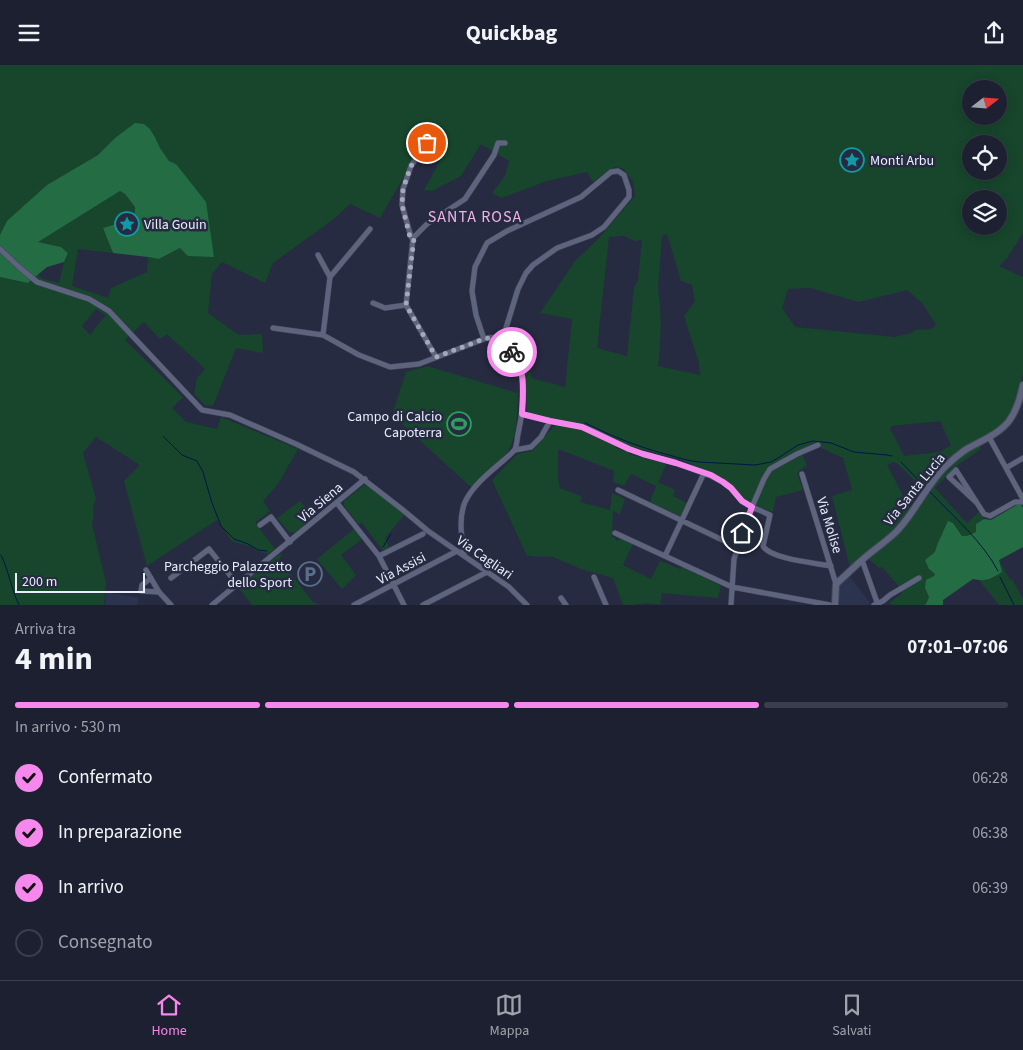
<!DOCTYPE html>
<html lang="it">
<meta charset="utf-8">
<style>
body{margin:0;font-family:"Source Sans 3",sans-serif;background:#252839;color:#f1f3f6;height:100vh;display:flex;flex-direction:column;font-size:19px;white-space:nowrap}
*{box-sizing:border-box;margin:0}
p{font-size:16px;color:#a0a3ab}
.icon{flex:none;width:28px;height:28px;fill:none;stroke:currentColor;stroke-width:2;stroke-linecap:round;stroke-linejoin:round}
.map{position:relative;height:540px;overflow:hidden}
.details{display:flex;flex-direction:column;background:#1c2031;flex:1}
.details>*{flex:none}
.needle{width:32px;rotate:73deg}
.fabs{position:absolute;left:962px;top:15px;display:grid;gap:10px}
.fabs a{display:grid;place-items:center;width:45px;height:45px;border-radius:50%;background:#1c2031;box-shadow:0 2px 12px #0003,0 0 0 1px #3a3e4d;font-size:25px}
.scale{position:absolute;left:15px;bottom:12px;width:130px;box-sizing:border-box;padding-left:5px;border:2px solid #e9edfc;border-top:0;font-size:14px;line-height:18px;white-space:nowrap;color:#e9edfc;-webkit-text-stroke:4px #262b41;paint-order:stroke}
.pin{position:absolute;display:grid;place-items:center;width:42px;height:42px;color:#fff;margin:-21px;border:2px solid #fff;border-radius:50%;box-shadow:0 1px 5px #0007}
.courier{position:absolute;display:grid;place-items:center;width:50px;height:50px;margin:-25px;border:4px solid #f688ed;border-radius:50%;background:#fff;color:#222;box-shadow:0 1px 6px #0007}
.head em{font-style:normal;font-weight:700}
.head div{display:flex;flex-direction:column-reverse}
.head{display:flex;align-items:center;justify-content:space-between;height:85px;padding:0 15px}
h1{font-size:32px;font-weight:700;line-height:38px}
.bar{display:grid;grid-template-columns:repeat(4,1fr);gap:8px 5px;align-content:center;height:60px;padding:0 15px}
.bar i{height:6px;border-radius:4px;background:#3a3e4d}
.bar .current{background:#f688ed}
.bar p{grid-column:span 4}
ol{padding:0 15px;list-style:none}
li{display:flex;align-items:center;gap:15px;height:55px}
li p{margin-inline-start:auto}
li .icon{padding:5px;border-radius:50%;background:#f688ed;color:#111;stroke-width:4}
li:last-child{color:#a0a3ab}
li i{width:28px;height:28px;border:2px solid #3a3e4d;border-radius:50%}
header{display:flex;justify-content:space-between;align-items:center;height:65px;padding:0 15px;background:#1c2031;font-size:22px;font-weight:700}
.tabs{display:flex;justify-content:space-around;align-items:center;height:70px;border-top:1px solid #3a3e4d;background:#1c2031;font-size:14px;color:#a0a3ab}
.tabs a{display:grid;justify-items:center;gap:2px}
.tabs .current{color:#f688ed}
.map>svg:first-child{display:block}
.built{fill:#2c334f}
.green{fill:#17462c;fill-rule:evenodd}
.forest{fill:#246c44}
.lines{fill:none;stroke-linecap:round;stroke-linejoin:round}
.stream{stroke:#001746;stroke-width:1}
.minor-casing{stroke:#43475a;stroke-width:6}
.tertiary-casing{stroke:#43475a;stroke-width:8}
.minor{stroke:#5e647d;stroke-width:5}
.tertiary{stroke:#5e647d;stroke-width:6}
.done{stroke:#a5a9bb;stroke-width:5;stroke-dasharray:0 9}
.route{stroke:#f688ed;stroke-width:6}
.labels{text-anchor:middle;stroke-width:5;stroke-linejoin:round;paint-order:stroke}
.poi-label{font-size:14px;fill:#e9edfc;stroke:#262b41;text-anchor:start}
.street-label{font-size:14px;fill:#e9edfc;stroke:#262b41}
.quarter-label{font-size:16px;letter-spacing:1px;fill:#f1b3ea;stroke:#262b41}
</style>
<header><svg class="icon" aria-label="menu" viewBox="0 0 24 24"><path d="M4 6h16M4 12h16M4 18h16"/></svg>Quickbag<svg class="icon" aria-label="share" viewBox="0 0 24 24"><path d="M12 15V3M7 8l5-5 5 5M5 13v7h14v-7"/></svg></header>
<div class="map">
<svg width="1023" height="540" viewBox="0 0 1023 540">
<rect width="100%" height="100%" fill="#262b41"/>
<path class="built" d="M850 512 871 539 869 540H839V521Z
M106 527 139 533 137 540H105Z"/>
<path class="green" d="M0 0H1023V168L1008 192 999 201 1023 212V308L1017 335 1009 352 999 363 973 378 924 425 898 399 894 397 887 400 911 446 884 474 871 484 863 489 850 502 832 431 852 425 843 393 817 381 816 379 814 378 800 385 807 400 797 408 803 425 776 432 773 447 745 436 727 416 682 395 629 381 583 360 535 351 531 350 527 345 526 317 523 294H527L530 292 531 313 565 322 572 254 540 248 575 196 600 172 635 131 633 117 624 104 615 102 593 117 587 107 547 116 501 133 492 128 505 111 509 96 481 79 461 111 432 126 424 125 441 94 440 83 424 77 380 153 350 139 334 154 273 198 265 218 222 197 212 209 208 248 239 270 262 269 263 288 236 283 213 341 205 340 194 329 197 313 205 304 167 269 160 274 144 257 125 275 183 332 172 343 186 357 217 364 221 352 298 384 278 419 263 436 270 446 256 457V459L275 484 268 489 257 486 251 482 232 476 217 455 147 501 124 416 140 400 96 372 83 388 96 434 93 441 94 449 92 459 106 518 104 540H0V212L28 218 38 210 43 214 59 218 64 197 68 188 61 182 37 177 120 126 125 129 135 142V157L119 158 103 163 113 188 78 184 72 221 108 233 111 223 147 207 148 192 160 194 180 183 176 99 169 96 160 83 155 72 150 64 144 59 115 73 98 90 80 101 0 170ZM971 24H999V51H971ZM971 79H999V106H971ZM971 134H999V161H971ZM667 169 681 216 692 220 695 236 684 251 699 298 700 310 658 301C661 277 662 248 658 224L662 171ZM624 171 635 176 642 175 638 215 634 223 627 291 597 283 609 172ZM810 223 859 237 907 225 923 239 936 260 931 264 914 265V267L895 272 795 262 782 243 788 224ZM96 244 106 250 90 270 82 261ZM940 356 951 380 940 387 904 391 890 363 892 361Z
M427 301 518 328C517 346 518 370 508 386 499 400 484 411 472 423L392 350 406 307Z
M556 359 583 364 615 380 616 383 629 387V389L663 398H667L658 417 675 425 673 431 687 438 680 451 650 437 656 421 631 409 624 421 613 417 614 406 558 384V415L560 423 573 428 582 432 580 437 610 445 612 428 625 434 620 449 613 446 612 471 618 476 621 473 633 479 623 500 651 514 660 496 680 504 682 502 721 521 718 533 662 528 660 540 647 538 633 540H623L613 513 581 504 553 492 527 491 492 415 517 389 532 386Z
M979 380 981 384 956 401 935 423 967 458 979 447 984 454 976 459V467L967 471H962L953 458 937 480 935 487V509L925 523 929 532 926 539 924 540H893L889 538 901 529 902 525 882 502 879 503 868 493C893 477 906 462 922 438 930 426 937 413 947 403 956 393 967 387 979 380Z
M364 420 371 422 405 449 385 473 389 482 383 486 362 458 358 459 344 441V436Z
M300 436 313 452 295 467 290 468 277 453Z
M354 464 362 474 341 490 356 510 342 524 317 494Z
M279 489 282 490 279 495 314 538H317V540H318H252L238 522Z
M999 495 1010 515 1012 514 1023 534V540H999L979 515 989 514 1002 507Z"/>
<path class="forest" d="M135 58 144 59 150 64 155 72 160 83 169 96 176 99 206 137 214 192 188 191 180 183 159 194 148 192 113 188 103 163 119 158 135 156V142L125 129 120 126 38 177 61 182 68 188 64 197 47 202 28 218 0 212V170L7 156 47 120 98 90 115 73Z
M1020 438 1023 443V482L999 495 1002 507C991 514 986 517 973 514L943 535V540H924L926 539 929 532 925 523 926 515 934 511 935 509 929 504 925 495 935 487 937 480 948 456 953 458 962 471H967L976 467V459L984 454 991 455Z"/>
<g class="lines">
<path class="stream" d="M585 358C614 372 638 382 669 390 679 393 689 396 699 397L755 400 771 397 778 393 798 380 813 376 831 378 854 387 887 390 892 391
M163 371 182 390 197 396 203 407 212 438 221 461 234 474 248 479 258 485 267 486
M901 397 925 422
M930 427C953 451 983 477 998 506
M383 482 391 469
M1 490C9 506 11 524 19 540
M1000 512 1014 540"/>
<g class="minor-casing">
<path id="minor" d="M413 173 411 172 402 140 403 124 411 101 427 78
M0 184 19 202 37 217 89 234 109 246 202 345 230 350 296 379 354 407 403 445 428 466 509 522 527 540
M318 190 330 212
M373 238 385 243 406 240
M273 263 323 270 359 290 390 302 419 299 484 274C498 269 504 278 512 287 529 306 523 346 518 369 517 374 517 380 515 384 513 388 507 392 504 395 490 407 473 420 465 437 458 454 462 473 464 490
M323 270 330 212 370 164
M484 274 476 250 472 226 475 202 487 178 507 166 581 132 611 107 618 106 624 110 629 125V132L604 162 592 170 557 183 533 200 526 208 518 224 502 276
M436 292 406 240 413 173 427 159 465 134 494 90 498 78H505
M522 349 550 356 583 362 593 366 629 384 643 389 676 398 711 411 723 417 731 423 742 436 752 442 770 450 763 481C770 494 815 498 831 501
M989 372 1023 434
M515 385 531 382 541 372 550 356
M1006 403 1023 393
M802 409 836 519
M618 425 737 482
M337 438 379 491 404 540
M977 438 949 412 956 405 984 449 990 451 1015 437H1023
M260 460 271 452 290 477
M615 468 732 522 830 540
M379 491 423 469
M665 491 704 408
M862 495 878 540
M146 505 159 527 141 526 142 520 151 513
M594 512 606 540
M171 513 209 484 237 519
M159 527 171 540
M561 533 566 540
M212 540 365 414
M354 540 457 486
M423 540 487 507
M731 540 734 494 752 442 764 414 770 404 797 389 818 380
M874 540 883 536 890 530 919 513"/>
</g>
<g class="tertiary-casing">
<path id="tertiary" d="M835 540 836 519C845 511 853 503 862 495 873 485 886 477 897 466 915 447 926 421 945 402 951 396 958 390 965 385 980 376 998 370 1009 356 1017 345 1020 333 1023 320"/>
</g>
<use href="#minor" class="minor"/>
<use href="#tertiary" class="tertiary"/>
</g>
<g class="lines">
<path class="done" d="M427 78 411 101 403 124 402 140 410 172 414 173 406 240 436 292 484 274C498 270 502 277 512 287"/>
<path class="route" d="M512 287C526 303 523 328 522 349L550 356 582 362 629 384 643 389 676 398 711 410 723 417 731 423 742 436 752 442 742 468"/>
</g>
<defs>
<g id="sight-ring" transform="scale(1.25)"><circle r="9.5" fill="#262b41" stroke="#0f9aa8" stroke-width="1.5"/><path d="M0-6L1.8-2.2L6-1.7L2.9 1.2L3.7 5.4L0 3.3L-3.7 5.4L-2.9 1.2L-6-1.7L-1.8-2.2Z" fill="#0f9aa8"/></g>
<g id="stadium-ring" transform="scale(1.25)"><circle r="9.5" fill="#262b41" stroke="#2e9e5b" stroke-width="1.5"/><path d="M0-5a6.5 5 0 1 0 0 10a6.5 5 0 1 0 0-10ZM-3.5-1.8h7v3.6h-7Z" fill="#2e9e5b"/></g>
<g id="parking-ring" transform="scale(1.25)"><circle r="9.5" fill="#262b41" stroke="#5c6f8a" stroke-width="1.5"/><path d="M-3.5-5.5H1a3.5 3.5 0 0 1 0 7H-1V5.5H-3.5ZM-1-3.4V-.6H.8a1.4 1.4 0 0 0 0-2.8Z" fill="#5c6f8a"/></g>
</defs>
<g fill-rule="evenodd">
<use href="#sight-ring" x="852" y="95"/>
<use href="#sight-ring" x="127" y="159"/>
<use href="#stadium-ring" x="459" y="359"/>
<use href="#parking-ring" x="310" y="509"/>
</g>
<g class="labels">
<g class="poi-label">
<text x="870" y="100">Monti Arbu</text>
<text x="144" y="164">Villa Gouin</text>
<text x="442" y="356" text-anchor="end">Campo di Calcio<tspan x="442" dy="16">Capoterra</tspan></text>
<text x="292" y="506" text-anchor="end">Parcheggio Palazzetto<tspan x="292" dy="16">dello Sport</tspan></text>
</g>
<g class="street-label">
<text transform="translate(914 424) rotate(-51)" y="5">Via Santa Lucia</text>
<text transform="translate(320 437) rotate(-40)" y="5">Via Siena</text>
<text transform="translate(830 460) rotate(73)" y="5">Via Molise</text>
<text transform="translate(485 492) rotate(35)" y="5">Via Cagliari</text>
<text transform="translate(401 503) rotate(-28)" y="5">Via Assisi</text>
</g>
<g class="quarter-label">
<text x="475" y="157">SANTA ROSA</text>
</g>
</g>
</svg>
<div class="fabs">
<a><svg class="needle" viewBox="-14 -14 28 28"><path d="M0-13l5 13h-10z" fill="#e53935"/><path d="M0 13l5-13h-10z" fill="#a0a3ab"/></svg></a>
<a><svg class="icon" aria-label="locate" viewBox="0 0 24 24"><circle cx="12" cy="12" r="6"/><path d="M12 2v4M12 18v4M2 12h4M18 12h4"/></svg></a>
<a><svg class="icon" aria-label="layers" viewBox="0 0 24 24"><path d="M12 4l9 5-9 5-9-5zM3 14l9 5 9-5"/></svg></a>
</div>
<div class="scale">200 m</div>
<div class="pin" style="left:427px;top:78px;background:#ea580c"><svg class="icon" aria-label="bag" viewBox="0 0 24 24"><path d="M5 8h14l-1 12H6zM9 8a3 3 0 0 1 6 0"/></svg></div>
<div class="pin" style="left:742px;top:468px;background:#1f2937"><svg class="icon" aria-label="home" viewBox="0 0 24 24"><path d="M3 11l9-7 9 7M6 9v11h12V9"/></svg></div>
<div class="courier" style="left:512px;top:287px"><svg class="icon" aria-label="bike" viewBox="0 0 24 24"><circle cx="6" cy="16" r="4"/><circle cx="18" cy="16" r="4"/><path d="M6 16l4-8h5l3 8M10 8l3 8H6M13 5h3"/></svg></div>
</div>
<section class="details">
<div class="head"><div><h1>4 min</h1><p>Arriva tra</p></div><em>07:01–07:06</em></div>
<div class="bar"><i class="current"></i><i class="current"></i><i class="current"></i><i></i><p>In arrivo · 530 m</p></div>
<ol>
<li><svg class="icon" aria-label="check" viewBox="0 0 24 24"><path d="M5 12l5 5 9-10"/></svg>Confermato<p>06:28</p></li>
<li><svg class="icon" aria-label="check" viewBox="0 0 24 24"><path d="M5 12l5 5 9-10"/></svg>In preparazione<p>06:38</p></li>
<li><svg class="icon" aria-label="check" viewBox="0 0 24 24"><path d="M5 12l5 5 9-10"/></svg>In arrivo<p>06:39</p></li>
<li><i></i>Consegnato</li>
</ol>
</section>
<nav class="tabs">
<a class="current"><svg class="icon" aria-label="home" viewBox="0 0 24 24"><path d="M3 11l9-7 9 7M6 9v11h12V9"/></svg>Home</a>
<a><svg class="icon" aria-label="map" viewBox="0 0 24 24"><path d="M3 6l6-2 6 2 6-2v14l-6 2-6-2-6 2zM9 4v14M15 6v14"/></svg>Mappa</a>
<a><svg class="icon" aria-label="saved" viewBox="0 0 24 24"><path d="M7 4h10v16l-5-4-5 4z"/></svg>Salvati</a>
</nav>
